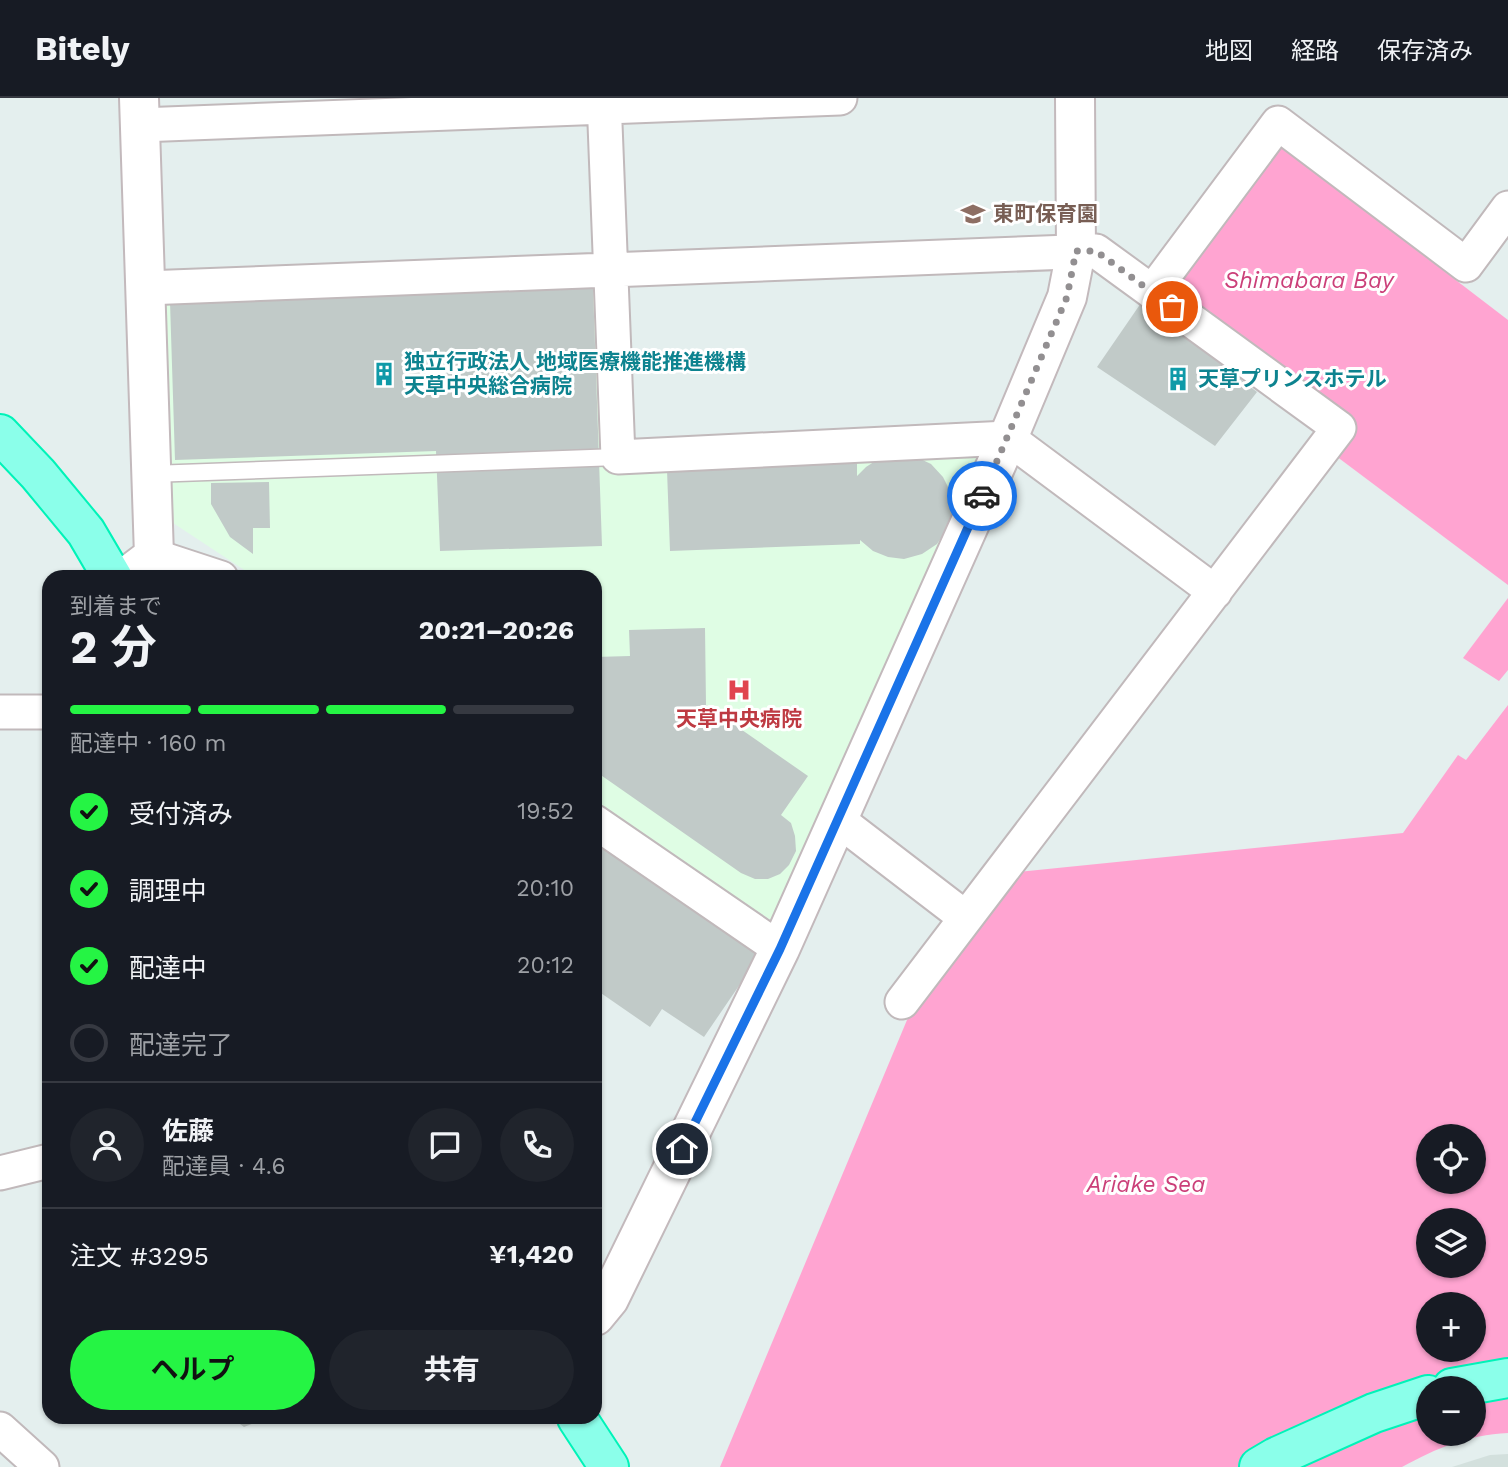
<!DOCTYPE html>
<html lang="ja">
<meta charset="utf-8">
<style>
body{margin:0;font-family:"Work Sans","Noto Sans JP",sans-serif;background:#20242c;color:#f1f3f6;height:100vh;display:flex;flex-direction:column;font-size:26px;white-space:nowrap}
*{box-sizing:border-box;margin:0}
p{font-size:23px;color:#9ea1a6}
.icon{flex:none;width:38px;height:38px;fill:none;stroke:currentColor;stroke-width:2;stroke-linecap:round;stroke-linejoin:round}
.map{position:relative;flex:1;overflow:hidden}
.panel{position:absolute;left:42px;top:472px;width:560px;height:854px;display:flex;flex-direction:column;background:#171b24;border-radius:21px;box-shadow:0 2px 5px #0004}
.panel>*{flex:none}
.buttons{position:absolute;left:1416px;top:1026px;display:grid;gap:14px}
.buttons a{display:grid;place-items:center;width:70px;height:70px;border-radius:50%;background:#171b24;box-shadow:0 2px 5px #0004;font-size:35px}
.pin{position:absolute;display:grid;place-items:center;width:60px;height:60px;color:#fff;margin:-30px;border:4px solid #fff;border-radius:50%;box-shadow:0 2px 7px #0007}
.courier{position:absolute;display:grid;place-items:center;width:70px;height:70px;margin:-35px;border:5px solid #1a73e8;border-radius:50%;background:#fff;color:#222;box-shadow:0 2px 9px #0007}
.summary em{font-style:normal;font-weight:700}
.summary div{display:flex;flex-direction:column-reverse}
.summary{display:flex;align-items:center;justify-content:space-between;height:119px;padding:0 28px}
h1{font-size:46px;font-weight:700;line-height:52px}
.bar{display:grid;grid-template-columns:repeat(4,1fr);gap:10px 7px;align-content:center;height:84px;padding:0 28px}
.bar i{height:9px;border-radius:5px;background:#363941}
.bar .current{background:#25f444}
.bar p{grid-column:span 4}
.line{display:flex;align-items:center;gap:18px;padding:0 28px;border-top:2px solid #363941}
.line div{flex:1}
.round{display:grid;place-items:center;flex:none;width:74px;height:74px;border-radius:37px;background:#20242c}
ol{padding:0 28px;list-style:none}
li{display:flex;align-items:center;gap:21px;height:77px}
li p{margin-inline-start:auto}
li .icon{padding:7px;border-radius:50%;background:#25f444;color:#111;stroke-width:4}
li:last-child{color:#9ea1a6}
li i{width:38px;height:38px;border:4px solid #363941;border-radius:50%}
.cta{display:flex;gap:14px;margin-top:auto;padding:14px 28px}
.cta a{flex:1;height:80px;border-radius:42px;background:#25f444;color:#111;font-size:28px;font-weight:700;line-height:80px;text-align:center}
.cta a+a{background:#20242c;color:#f1f3f6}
header{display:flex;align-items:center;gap:42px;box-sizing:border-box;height:98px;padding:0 35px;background:#171b24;border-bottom:2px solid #363941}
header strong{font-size:33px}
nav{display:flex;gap:38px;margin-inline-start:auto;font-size:24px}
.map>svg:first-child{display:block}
.education{fill:#d3e0dd}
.medical{fill:#dffde4}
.water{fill:#ffa4d1;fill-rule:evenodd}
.building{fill:#c1cac8}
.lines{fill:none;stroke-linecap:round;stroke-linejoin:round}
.lane-casing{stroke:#c1b9bb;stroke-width:19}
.street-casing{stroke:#c1b9bb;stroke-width:37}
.secondary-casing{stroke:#c3b9bc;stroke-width:42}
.highway-casing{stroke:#00f3b8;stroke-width:42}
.lane{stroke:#fff;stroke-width:16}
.street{stroke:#fff;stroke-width:33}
.secondary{stroke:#fff;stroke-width:38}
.highway{stroke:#8bffea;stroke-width:38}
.done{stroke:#928f91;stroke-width:7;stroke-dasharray:0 12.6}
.route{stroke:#1a73e8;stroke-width:9}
.labels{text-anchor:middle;stroke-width:6;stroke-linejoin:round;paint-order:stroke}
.education-label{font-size:21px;font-weight:bold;fill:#785e54;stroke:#fff;text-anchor:start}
.culture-label{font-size:21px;font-weight:bold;fill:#0d838f;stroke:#fff;text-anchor:start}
.health-label{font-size:21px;font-weight:bold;fill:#be3a42;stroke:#fff}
.water-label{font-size:23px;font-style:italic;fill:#cb3f79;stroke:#fff}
</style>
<header>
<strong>Bitely</strong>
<nav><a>地図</a><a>経路</a><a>保存済み</a></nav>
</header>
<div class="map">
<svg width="1508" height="1369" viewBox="0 0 1508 1369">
<rect width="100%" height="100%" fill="#e4efee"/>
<path class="education" d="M1508 1356V1369H1452L1490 1357Z"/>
<path class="medical" d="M600 181 609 370 991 351 778 827 595 705V480L255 479 164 419 158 197Z"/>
<path class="water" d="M1282 49 1508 222V487L1336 358 1356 329 1174 191Z
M1508 500V572L1499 583 1463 560Z
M1508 607V1335C1467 1337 1437 1350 1402 1369H720L907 922 1018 774 1403 735 1458 657 1466 662ZM1428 1038H1474V1083H1428ZM1428 1122H1474V1167H1428ZM1428 1206H1474V1251H1428ZM1428 1290H1474V1335H1428Z"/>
<path class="building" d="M593 190 602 448 440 453 436 353 175 362 170 204Z
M1141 205 1257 294 1215 348 1097 269Z
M914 358 931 366 943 379 951 395 952 414 947 431 937 446 922 456 904 461 888 459 873 453 860 442V446L670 453 667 372 857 365V378L866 369 880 360Z
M269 384 270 430H253V456L230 439 211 406V385Z
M705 530 706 607 808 678 781 717 791 725 795 738 796 753 789 767 780 776 768 781H755L741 775 595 673V559L630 558 629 532Z
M595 741 762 854 704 939 662 911 650 929 595 891Z
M232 1320H267L244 1329Z"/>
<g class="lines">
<g class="lane-casing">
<path id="lane" d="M151 376 618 359"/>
</g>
<g class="street-casing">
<path id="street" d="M604 0 618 359 1008 340 1215 494
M140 27 840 0
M145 190 1096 153 1339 330 902 904
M1152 194 1278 25 1466 167 1508 110
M154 458 221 480
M0 614H49
M837 721 966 820
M595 724 780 851
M0 1075 49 1063
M0 1331 42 1369"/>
</g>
<g class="secondary-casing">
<path id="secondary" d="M125 480 154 458 139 0
M595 1218 609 1201 780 851 1008 340 1067 199 1076 153 1075 0"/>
</g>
<g class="highway-casing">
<path id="highway" d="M0 336 38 376 86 434 113 480
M1452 1290 1508 1280
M577 1320 609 1369
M1259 1369 1276 1359 1374 1315 1428 1297"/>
</g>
<use href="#lane" class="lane"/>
<use href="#street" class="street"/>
<use href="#secondary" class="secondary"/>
<use href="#highway" class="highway"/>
</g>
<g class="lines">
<path class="done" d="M982 398 1067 199 1076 153H1096L1172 209"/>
<path class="route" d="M682 1051 780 851 982 398"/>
</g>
<defs>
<g id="school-bare" transform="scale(1.89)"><path d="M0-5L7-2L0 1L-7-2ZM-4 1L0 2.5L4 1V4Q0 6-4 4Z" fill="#8d6e63" stroke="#fff" stroke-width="2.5" paint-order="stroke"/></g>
<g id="building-bare" transform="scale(1.89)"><path d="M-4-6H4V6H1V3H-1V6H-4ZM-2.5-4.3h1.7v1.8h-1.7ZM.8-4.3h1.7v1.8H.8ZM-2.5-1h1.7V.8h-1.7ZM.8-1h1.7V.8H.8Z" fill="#0f9aa8" stroke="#fff" stroke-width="2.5" paint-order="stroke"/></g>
<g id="hospital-bare" transform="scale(1.89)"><path d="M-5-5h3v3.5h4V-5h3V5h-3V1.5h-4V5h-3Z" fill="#e0444e" stroke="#fff" stroke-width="2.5" paint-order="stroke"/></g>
</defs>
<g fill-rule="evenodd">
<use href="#school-bare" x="973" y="116"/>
<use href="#building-bare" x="384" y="276"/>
<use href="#building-bare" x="1178" y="281"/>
<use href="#hospital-bare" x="739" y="592"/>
</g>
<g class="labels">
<g class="education-label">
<text x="993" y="123">東町保育園</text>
</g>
<g class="culture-label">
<text x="404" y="271">独立行政法人 地域医療機能推進機構<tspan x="404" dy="24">天草中央総合病院</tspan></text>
<text x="1198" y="288">天草プリンスホテル</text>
</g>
<g class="health-label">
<text x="739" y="628">天草中央病院</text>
</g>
<g class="water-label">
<text x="1309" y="190">Shimabara Bay</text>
<text x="1146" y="1094">Ariake Sea</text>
</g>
</g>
</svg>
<div class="buttons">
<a><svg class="icon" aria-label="locate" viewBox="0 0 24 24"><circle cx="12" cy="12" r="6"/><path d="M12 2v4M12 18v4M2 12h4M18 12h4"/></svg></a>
<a><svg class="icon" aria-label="layers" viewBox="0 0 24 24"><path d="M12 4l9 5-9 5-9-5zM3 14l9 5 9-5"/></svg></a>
<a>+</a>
<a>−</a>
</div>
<div class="pin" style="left:1172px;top:209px;background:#ea580c"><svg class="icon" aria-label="bag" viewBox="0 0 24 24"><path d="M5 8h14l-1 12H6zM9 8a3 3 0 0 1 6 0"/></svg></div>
<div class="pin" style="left:682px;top:1051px;background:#1f2937"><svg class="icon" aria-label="home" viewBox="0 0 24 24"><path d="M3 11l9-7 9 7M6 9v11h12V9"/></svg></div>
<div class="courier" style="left:982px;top:398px"><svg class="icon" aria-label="car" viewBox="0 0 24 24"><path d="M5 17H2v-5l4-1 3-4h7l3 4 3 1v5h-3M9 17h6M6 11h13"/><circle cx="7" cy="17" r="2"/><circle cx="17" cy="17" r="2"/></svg></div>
<section class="panel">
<div class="summary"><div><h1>2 分</h1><p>到着まで</p></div><em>20:21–20:26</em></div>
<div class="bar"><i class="current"></i><i class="current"></i><i class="current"></i><i></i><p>配達中 · 160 m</p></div>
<ol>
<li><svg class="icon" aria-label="check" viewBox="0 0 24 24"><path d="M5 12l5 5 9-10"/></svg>受付済み<p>19:52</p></li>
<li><svg class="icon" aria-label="check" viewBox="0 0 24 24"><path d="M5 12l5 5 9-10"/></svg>調理中<p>20:10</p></li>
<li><svg class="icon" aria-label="check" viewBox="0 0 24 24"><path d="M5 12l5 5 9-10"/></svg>配達中<p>20:12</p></li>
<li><i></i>配達完了</li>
</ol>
<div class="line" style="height:126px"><a class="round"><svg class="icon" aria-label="person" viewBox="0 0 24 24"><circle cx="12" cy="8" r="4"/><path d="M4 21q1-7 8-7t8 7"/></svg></a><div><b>佐藤</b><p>配達員 · 4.6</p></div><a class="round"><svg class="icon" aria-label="chat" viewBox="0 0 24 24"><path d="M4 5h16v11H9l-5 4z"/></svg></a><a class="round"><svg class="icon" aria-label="phone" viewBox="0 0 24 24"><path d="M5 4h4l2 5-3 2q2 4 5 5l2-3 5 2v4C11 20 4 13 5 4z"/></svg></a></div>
<div class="line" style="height:91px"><div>注文 #3295</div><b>¥1,420</b></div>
<div class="cta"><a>ヘルプ</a><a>共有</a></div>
</section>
</div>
